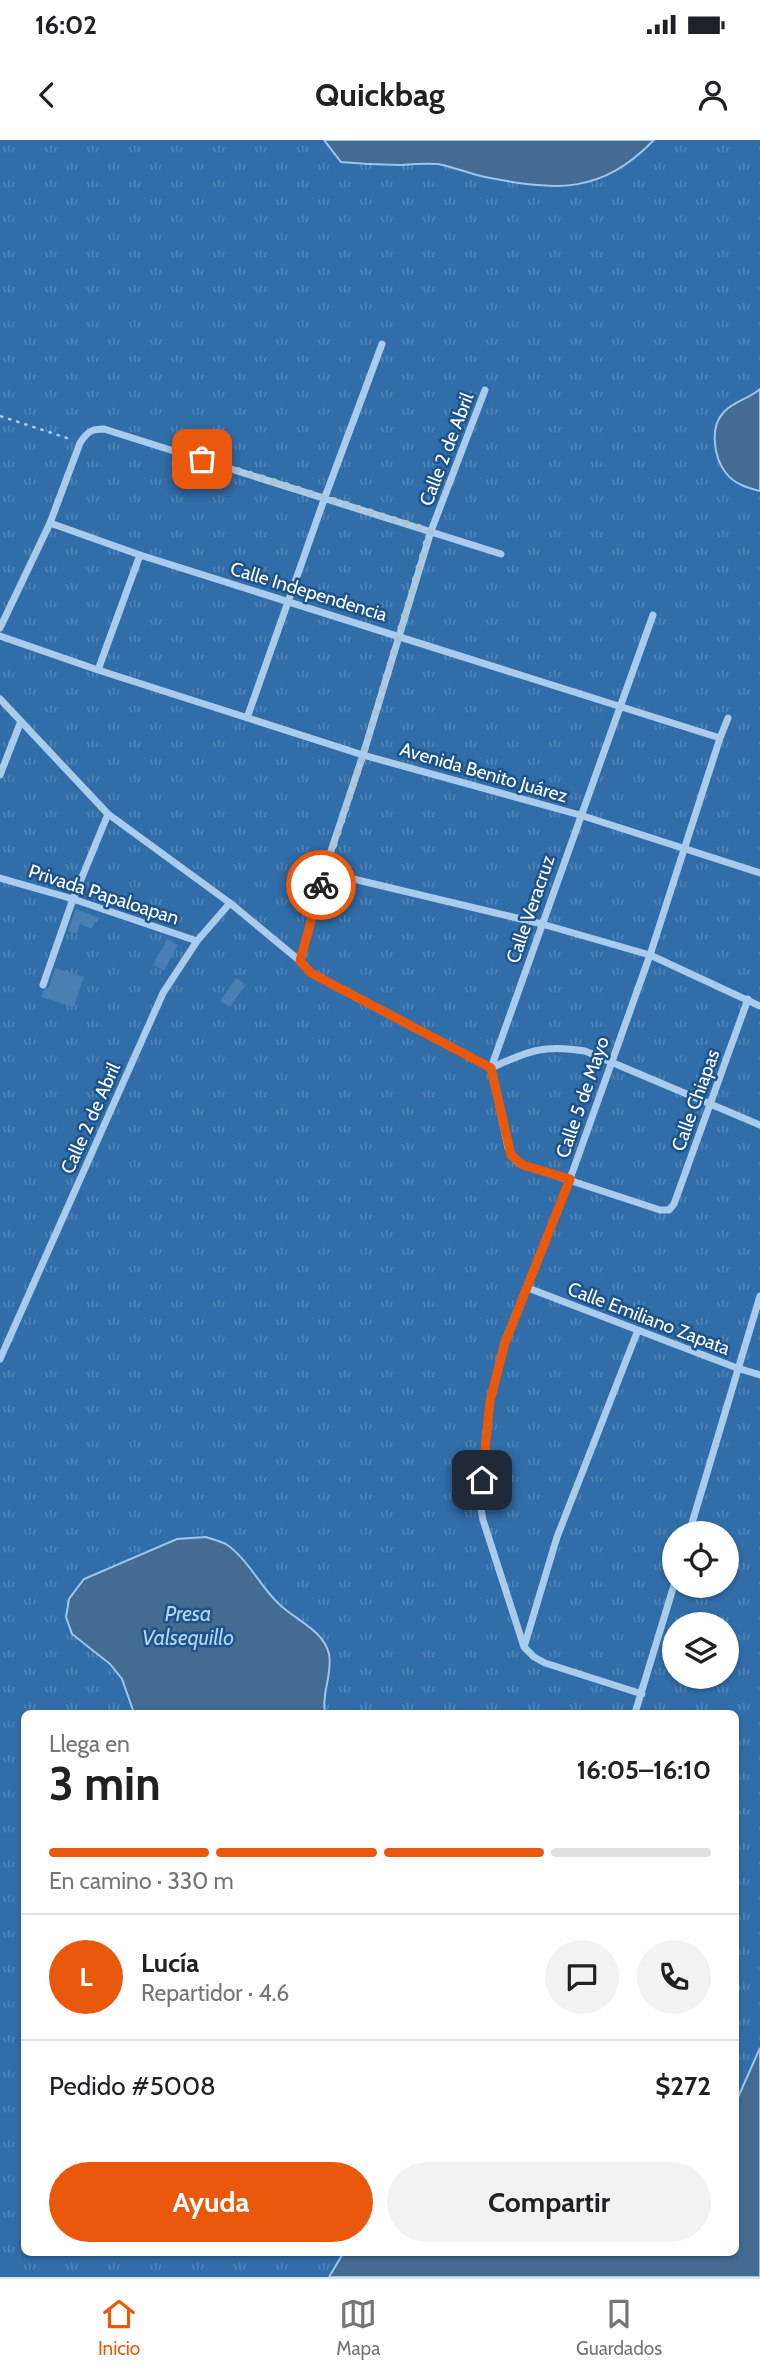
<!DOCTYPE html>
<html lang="es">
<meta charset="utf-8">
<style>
body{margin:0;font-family:Cabin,sans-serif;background:#f2f2f2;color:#202124;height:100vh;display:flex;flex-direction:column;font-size:26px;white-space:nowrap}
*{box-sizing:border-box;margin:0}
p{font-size:23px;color:#757577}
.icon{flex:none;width:38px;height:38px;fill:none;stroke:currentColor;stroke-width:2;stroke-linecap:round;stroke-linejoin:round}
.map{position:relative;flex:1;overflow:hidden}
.details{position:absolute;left:21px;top:1570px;width:718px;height:546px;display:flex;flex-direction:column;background:#fff;border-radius:10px;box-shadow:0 2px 5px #0004}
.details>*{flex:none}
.tools{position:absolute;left:662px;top:1381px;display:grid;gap:14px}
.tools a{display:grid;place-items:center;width:77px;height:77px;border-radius:50%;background:#fff;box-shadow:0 2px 5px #0004;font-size:35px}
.pin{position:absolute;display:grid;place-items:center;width:60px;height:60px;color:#fff;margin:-30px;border-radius:14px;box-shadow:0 4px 10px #0006}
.courier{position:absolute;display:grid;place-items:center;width:70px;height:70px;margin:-35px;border:5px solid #ea580c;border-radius:50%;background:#fff;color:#222;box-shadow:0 2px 9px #0007}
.summary em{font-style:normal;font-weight:700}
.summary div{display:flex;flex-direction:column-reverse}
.summary{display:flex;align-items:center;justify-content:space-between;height:119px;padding:0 28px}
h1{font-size:46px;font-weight:700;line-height:52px}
.bar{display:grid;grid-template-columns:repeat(4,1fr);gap:10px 7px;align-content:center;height:84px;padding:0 28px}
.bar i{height:9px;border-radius:5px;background:#e0e0e0}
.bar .on{background:#ea580c}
.bar p{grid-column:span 4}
.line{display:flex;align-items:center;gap:18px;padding:0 28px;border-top:2px solid #e0e0e0}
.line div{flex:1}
.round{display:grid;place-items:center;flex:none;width:74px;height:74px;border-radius:37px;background:#f2f2f2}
.primary-button{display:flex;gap:14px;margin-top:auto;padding:14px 28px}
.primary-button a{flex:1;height:80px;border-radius:42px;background:#ea580c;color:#fff;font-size:28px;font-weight:700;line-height:80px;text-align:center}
.primary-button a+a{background:#f2f2f2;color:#202124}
.status{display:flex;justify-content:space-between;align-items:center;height:49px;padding:0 35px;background:#fff;direction:ltr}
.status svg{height:19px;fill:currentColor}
header{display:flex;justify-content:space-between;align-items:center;height:91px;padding:0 28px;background:#fff;font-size:32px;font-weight:700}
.dock{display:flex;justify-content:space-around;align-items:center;height:98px;border-top:2px solid #e0e0e0;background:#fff;font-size:19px;color:#757577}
.dock a{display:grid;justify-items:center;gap:4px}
.dock .on{color:#ea580c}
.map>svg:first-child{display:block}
.park{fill:url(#park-tufts);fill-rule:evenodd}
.water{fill:#446b92;stroke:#9cc6ee;stroke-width:2}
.building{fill:#4a7fb4}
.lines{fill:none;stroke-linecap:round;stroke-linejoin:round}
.path{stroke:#a9cbec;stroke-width:2.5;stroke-dasharray:3.5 5;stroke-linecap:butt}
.minor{stroke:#a9cbec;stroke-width:7}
.done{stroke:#b0c3d6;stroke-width:7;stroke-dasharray:0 12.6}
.route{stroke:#ea580c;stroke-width:9}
.labels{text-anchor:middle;stroke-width:5;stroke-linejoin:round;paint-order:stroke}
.street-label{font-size:19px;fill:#fff;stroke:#1d538a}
.water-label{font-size:21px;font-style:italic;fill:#b5d5f3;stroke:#1d538a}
</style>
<div class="status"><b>16:02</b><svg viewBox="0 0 49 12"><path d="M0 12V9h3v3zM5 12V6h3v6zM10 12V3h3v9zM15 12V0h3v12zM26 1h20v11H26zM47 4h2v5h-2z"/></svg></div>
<header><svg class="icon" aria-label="back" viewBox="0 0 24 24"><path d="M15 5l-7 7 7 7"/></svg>Quickbag<svg class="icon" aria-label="person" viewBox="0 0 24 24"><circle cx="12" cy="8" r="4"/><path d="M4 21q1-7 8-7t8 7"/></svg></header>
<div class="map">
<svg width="760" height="2137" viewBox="0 0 760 2137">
<defs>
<pattern id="park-tufts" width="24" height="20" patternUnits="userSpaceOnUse" patternTransform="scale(1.75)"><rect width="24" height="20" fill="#316da8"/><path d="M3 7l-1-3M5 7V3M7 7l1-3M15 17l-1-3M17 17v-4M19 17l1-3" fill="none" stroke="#5083b5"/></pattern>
</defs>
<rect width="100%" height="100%" fill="#1d538a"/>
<path class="park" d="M0 0H760V2137H0ZM674 1393H726V1446H674ZM674 1484H726V1536H674ZM24 1573H735V2112H24Z"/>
<path class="water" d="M324 0H654C600 55 557 51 485 37 470 34 454 27 438 24 426 23 413 24 401 25 381 25 361 24 341 22Z
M760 249V351C748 348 734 344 726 333 714 318 709 287 724 272 734 261 749 259 760 249Z
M206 1397C212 1399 220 1401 226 1404 249 1420 260 1447 280 1465 296 1480 324 1491 329 1514 333 1534 321 1553 325 1573H134L122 1539 110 1524 72 1494 66 1477 69 1459 84 1439 177 1399Z
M760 1908V2137H329L344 2112H735V1964Z"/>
<path class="building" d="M76 769 97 777 92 789 80 784 77 794 68 791Z
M167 799 178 805 164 830 153 825Z
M55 828 84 837 74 867 41 857 43 851 49 847Z
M236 838 246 845 230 867 220 861Z"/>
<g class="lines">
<path class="path" d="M0 276 70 299"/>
<path class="minor" d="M50 383 140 415 720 598
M653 475 491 928 508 1008 516 1021 523 1025 660 1070H669L674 1064 748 859
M0 488 50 383 80 303C87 292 91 289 104 289L501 414
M0 496 98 530 363 615 580 675 760 733
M98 530 140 415
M0 559 108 674 230 763 300 821 311 833 491 928
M247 578 325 357 382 204
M0 635 21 581
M324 732 542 784 650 815 760 866
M0 738 73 759 197 801
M300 821 324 732 363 615 431 391 485 250
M43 845 73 759 108 674
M491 928C528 911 544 904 585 911L760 985
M528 1148 737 1228 760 1235
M0 1219 163 853 197 801 230 763
M689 1393 760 1156
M524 1507 557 1397 638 1190
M642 1554 545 1523 534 1517 524 1507 483 1380 480 1364 486 1292 490 1261 504 1203 570 1039 650 815 720 598 728 578
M635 1573 674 1445"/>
</g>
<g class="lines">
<path class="done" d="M202 319 430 391 363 615 321 745"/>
<path class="route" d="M321 745 300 821 311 833 491 928 511 1015 523 1025 570 1039 505 1203 490 1261 482 1340"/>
</g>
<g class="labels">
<g class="street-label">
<text transform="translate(446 309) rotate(-69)" y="7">Calle 2 de Abril</text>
<text transform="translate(309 451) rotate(17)" y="7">Calle Independencia</text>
<text transform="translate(484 632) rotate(16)" y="7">Avenida Benito Juárez</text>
<text transform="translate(104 754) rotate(18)" y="7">Privada Papaloapan</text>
<text transform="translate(530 769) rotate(-71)" y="7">Calle Veracruz</text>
<text transform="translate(582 957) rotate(-71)" y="7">Calle 5 de Mayo</text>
<text transform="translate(695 960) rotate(-70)" y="7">Calle Chiapas</text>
<text transform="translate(90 978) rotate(-66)" y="7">Calle 2 de Abril</text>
<text transform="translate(649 1178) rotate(21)" y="7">Calle Emiliano Zapata</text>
</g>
<g class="water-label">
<text x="188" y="1481">Presa<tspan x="188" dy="24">Valsequillo</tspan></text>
</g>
</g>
</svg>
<div class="tools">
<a><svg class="icon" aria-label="locate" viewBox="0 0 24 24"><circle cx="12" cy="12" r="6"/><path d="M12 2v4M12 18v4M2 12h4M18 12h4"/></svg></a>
<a><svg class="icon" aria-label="layers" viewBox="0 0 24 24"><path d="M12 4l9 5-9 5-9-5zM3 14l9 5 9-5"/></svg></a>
</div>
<div class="pin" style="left:202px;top:319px;background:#ea580c"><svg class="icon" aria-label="bag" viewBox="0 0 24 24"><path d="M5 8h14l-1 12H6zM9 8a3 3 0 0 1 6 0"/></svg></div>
<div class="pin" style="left:482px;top:1340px;background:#1f2937"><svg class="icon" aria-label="home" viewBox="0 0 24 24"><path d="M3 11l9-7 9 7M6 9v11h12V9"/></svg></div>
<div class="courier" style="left:321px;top:745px"><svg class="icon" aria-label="bike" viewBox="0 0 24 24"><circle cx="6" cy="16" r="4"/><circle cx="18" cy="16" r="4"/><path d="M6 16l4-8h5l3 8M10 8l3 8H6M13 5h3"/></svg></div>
<section class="details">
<div class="summary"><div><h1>3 min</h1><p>Llega en</p></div><em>16:05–16:10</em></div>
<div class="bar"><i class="on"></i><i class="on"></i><i class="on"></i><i></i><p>En camino · 330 m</p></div>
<div class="line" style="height:126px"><b class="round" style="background:#ea580c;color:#fff">L</b><div><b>Lucía</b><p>Repartidor · 4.6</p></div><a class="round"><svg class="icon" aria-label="chat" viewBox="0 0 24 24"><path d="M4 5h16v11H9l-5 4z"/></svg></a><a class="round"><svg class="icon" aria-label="phone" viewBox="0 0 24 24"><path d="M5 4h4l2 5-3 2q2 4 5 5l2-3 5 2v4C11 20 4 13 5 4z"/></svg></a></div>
<div class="line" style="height:91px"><div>Pedido #5008</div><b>$272</b></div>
<div class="primary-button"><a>Ayuda</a><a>Compartir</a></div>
</section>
</div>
<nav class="dock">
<a class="on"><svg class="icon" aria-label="home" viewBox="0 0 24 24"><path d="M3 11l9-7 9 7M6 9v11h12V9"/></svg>Inicio</a>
<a><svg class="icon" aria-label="map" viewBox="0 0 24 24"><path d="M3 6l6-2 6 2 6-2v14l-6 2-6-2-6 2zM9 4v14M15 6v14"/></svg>Mapa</a>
<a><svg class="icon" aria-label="saved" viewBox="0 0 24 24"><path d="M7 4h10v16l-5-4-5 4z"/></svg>Guardados</a>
</nav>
